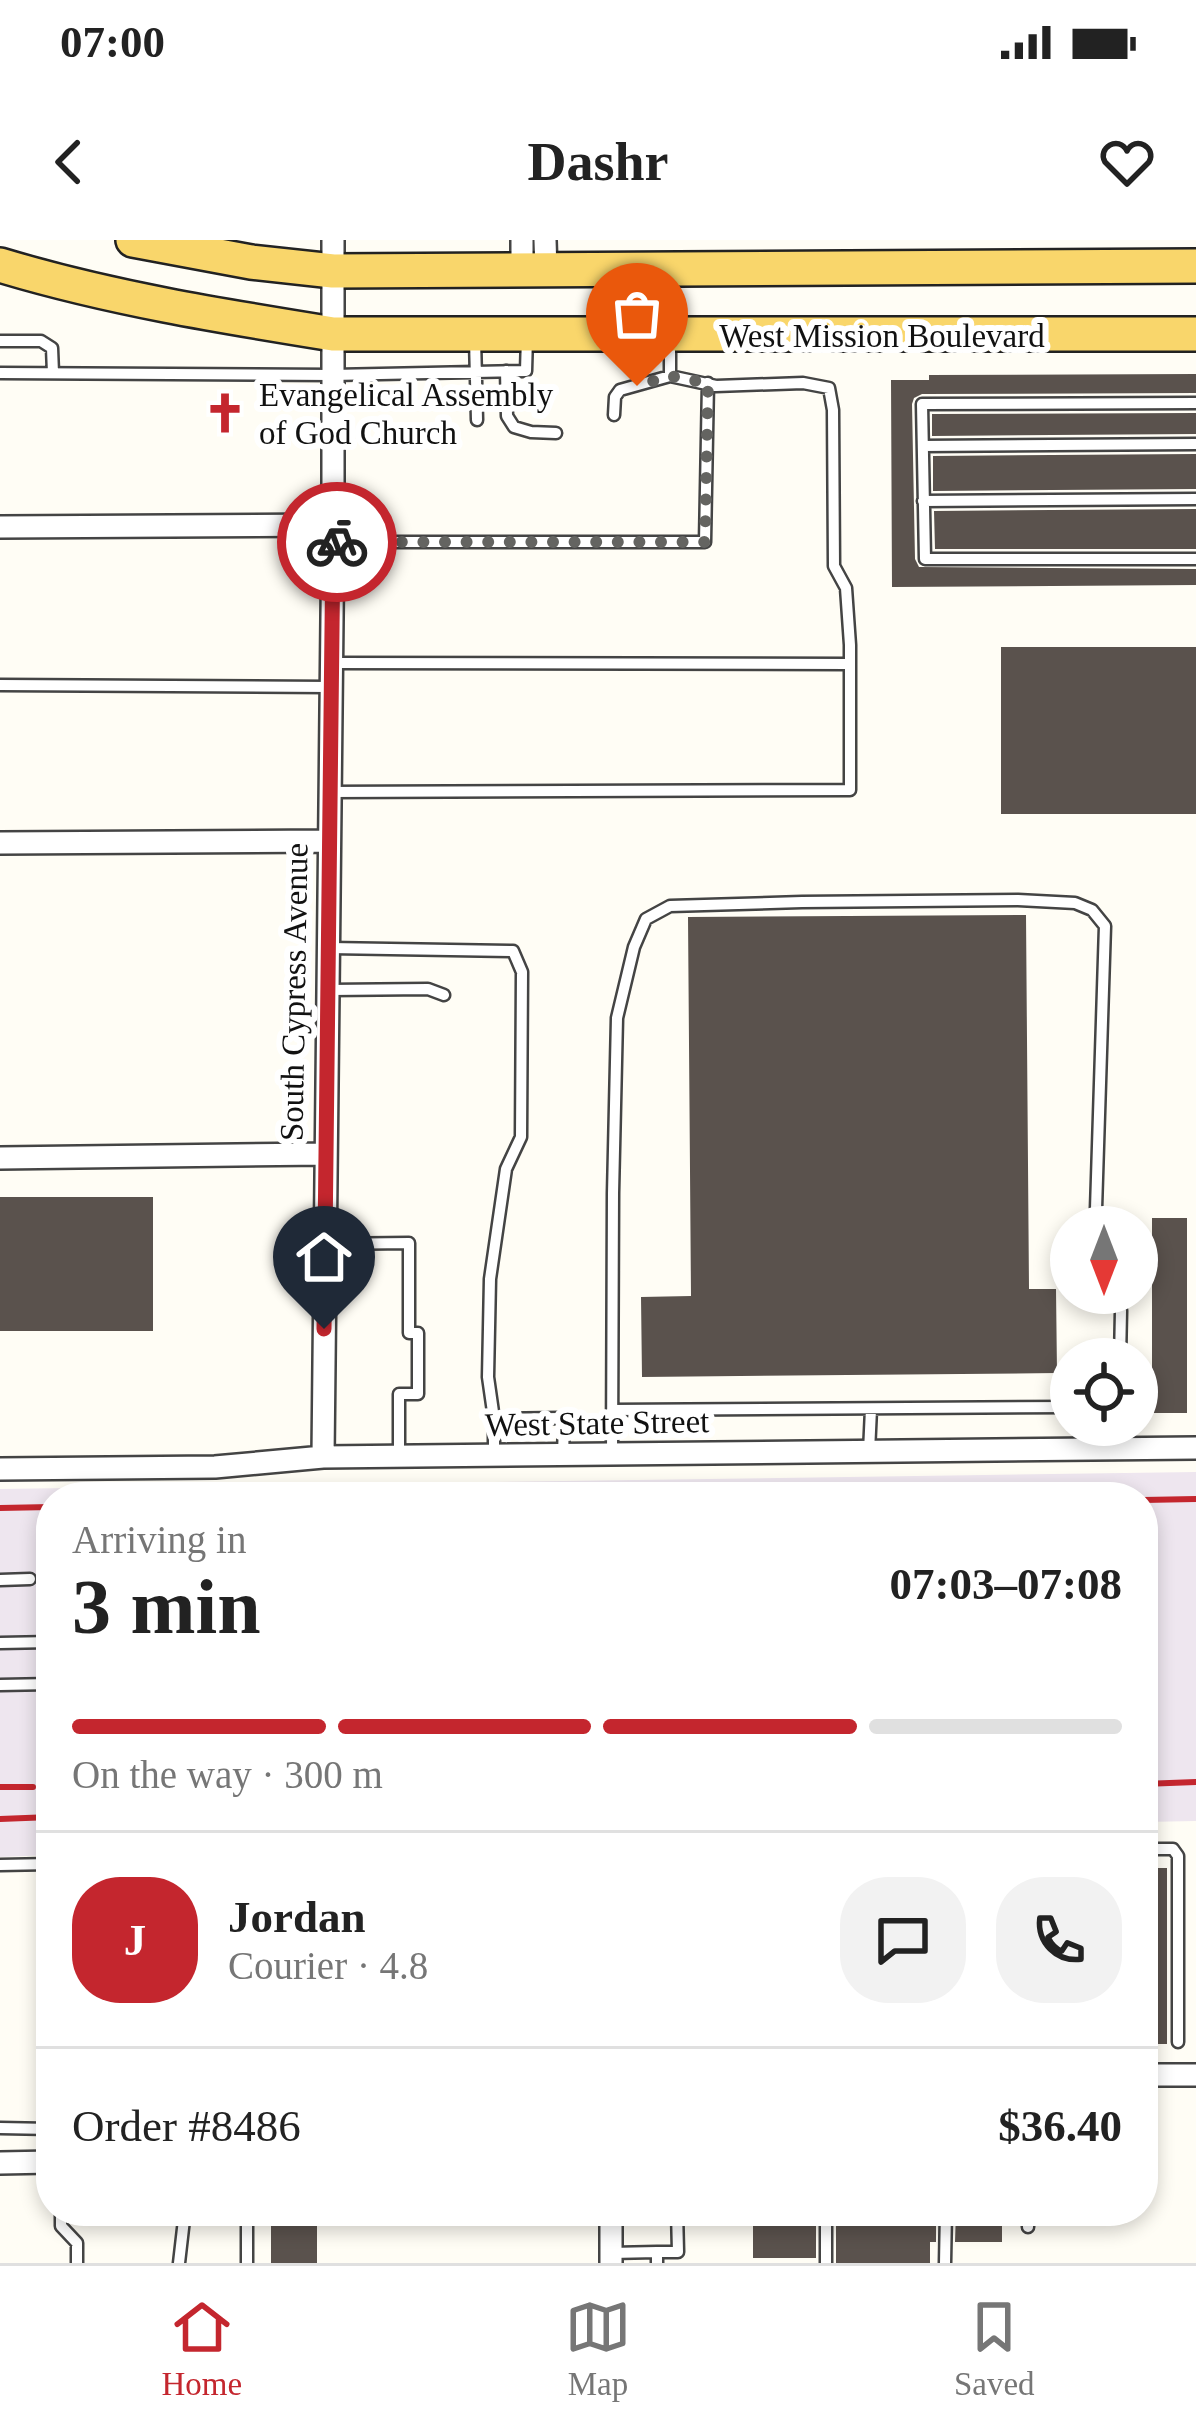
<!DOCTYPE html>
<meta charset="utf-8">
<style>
body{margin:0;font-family:Georgia,serif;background:#f2f2f2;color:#222;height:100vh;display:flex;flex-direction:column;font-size:45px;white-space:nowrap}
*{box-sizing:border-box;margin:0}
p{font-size:39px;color:#767676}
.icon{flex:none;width:66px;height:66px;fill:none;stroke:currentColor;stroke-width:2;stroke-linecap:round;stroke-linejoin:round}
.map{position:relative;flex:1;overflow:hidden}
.drawer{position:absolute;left:36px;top:1242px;width:1122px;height:744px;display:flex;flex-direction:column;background:#fff;border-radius:48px;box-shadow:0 6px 18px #0003}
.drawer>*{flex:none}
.needle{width:78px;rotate:180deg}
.controls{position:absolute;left:1050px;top:966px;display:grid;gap:24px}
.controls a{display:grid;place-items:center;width:108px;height:108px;border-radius:50%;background:#fff;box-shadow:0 6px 18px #0003;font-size:60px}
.pin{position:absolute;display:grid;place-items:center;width:102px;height:102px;color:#fff;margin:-123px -51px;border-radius:50% 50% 50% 0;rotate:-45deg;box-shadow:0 0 12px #0007}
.pin .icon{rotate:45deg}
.courier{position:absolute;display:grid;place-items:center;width:120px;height:120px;margin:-60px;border:9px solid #c4262e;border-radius:50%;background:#fff;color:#222;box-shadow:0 3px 15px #0007}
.head em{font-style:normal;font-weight:800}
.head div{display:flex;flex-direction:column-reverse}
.head{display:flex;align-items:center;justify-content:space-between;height:204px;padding:0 36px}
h1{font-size:78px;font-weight:800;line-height:90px}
.bar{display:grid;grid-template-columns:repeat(4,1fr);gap:18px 12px;align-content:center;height:144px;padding:0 36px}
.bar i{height:15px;border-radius:9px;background:#e0e0e0}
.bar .current{background:#c4262e}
.bar p{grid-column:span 4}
.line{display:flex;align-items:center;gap:30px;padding:0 36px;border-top:3px solid #e0e0e0}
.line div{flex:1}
.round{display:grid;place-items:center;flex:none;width:126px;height:126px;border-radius:48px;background:#f2f2f2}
.status{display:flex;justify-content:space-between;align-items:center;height:84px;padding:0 60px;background:#fff;direction:ltr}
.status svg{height:33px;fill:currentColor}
header{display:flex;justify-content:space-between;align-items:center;height:156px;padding:0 36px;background:#fff;font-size:54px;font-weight:800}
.menu{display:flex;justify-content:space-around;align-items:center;height:168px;border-top:3px solid #e0e0e0;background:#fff;font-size:33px;color:#767676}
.menu a{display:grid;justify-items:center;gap:6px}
.menu .current{color:#c4262e}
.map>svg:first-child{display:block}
.industrial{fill:#eee6ef}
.building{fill:#5a524d}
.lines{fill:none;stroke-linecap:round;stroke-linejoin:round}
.lane-casing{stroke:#444;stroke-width:15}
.street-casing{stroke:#444;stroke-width:26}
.primary-casing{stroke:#222;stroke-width:38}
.lane{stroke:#fff;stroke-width:10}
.street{stroke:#fff;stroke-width:21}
.primary{stroke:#f9d66b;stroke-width:33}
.rail{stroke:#c4262e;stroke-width:6}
.done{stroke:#646461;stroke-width:12;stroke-dasharray:0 21.6}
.route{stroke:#c4262e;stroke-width:15}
.labels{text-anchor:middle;stroke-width:12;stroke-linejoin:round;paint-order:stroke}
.street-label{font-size:33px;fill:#111;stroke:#fff}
.poi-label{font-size:33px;fill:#111;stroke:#fff;text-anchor:start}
</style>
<div class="status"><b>07:00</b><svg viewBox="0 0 49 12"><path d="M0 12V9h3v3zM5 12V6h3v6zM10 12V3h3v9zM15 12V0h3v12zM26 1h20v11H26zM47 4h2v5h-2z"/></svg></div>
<header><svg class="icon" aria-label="back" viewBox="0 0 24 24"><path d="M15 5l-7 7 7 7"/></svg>Dashr<svg class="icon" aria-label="heart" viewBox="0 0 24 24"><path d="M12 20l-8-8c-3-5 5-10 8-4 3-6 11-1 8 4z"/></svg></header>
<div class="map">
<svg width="1196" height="2023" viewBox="0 0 1196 2023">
<rect width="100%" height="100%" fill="#fffdf5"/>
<path class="industrial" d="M1196 1232V1581L1143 1582V1257H51V1615L0 1617V1249Z"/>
<path class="building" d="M1196 134V153L922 154 914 158 912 164 915 319 919 327 1196 329V345L892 347 891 140H929V135Z
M1196 173V194L932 196V174Z
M1196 214V249L933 251V216Z
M1196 269V309H935L934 271Z
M1001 407H1196V574H1001Z
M1026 675 1029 1049H1056L1057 1133 642 1137 641 1057 691 1056 688 677Z
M0 957H153V1091H0Z
M1152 978H1187V1173H1152Z
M1143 1628H1167V1804H1143Z
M271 1971H317V2023H271Z
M956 1971H1002V2002H955Z
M753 1981H816V2018H753Z
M836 1986H936V2002H930V2023H836Z"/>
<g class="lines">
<g class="lane-casing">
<path id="lane" d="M475 99 477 180
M0 101H41L52 108 53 133
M506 131 507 176 514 187 531 192 556 193
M0 133 333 135 526 131 527 97
M1196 163 922 164 925 319H1196
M614 175 615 157 620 150 670 136
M923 206 1196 204
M923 261 1196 259
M333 302H705L708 143
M331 423 850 424
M0 445 330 447
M329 552 850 550V405L846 348 834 326 833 170 829 148 803 143 716 146 670 136V99
M330 708 513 711 522 732 521 897 506 929 490 1039 488 1137 494 1179
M330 750 428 749 444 755
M324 1004 409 1003V1093H418V1154H399V1216
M1117 1053 1121 1071 1120 1119
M612 1170 1071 1167
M1117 1209 1118 1185
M869 1212 871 1169
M612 1214 613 953 617 778 634 707 646 679 670 666 802 662 1018 660 1075 663 1092 670 1105 686 1096 969 1101 987
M494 1216V1179L560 1178 564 1183 563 1215
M0 1340 30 1339
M0 1403 51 1402
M0 1445 51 1444
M1143 1609H1173L1178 1616V1802
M0 1625 51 1624
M0 1888 51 1889
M61 1971V1986L77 2003V2023
M247 1971V2023
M826 1971V2023
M1028 1987V1971
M657 2012H678L677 1971
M611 2013 657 2012V2023
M179 2023 185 1971
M945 2023 946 1971"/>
</g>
<g class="street-casing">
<path id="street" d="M522 0V30
M545 0 546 30
M0 287 333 285
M0 603 328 601
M0 918 325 914
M323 1217 333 285V0
M0 1229 215 1227 323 1217 1196 1208
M1143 1835H1196
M0 1923 51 1922
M611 1971V2023"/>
</g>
<g class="primary-casing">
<path id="primary" d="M133 0 251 22 333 31 1196 26
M0 25C109 58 221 76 333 94H1196"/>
</g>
<use href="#lane" class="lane"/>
<use href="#street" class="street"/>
<use href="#primary" class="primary"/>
<path class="rail" d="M1143 1260 1196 1259
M0 1268 51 1267
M1143 1544 1196 1542
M0 1547H33
M0 1579 51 1577"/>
</g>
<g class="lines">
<path class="done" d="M337 302H705L708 143 670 136 637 146"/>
<path class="route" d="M324 1089 333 302H337"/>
</g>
<defs>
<g id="church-bare" transform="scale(3.24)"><path d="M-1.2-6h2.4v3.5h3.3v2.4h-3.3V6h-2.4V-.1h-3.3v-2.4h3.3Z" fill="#c4262e" stroke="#fff" stroke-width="2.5" paint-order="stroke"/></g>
</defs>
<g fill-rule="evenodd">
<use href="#church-bare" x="225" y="173"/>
</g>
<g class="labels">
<g class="street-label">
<text x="882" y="107">West Mission Boulevard</text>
<text transform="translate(293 752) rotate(-89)" y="12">South Cypress Avenue</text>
<text transform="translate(597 1182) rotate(-1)" y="12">West State Street</text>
</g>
<g class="poi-label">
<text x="259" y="166">Evangelical Assembly<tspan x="259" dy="38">of God Church</tspan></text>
</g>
</g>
</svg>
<div class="controls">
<a><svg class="needle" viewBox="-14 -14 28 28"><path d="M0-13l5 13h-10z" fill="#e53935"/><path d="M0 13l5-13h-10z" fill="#767676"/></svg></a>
<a><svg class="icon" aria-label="locate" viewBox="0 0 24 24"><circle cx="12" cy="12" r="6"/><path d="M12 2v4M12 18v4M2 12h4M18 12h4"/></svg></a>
</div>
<div class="pin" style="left:637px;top:146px;background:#ea580c"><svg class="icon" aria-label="bag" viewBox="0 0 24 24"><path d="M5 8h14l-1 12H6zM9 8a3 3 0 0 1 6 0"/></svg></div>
<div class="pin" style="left:324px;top:1089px;background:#1f2937"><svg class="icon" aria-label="home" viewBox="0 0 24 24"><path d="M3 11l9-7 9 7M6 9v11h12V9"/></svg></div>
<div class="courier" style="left:337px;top:302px"><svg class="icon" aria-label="bike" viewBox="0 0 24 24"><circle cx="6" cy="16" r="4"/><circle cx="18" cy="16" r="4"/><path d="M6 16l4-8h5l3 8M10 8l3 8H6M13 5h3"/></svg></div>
<section class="drawer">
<div class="head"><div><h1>3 min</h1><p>Arriving in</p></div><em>07:03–07:08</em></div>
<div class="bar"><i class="current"></i><i class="current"></i><i class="current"></i><i></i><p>On the way · 300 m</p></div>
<div class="line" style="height:216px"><b class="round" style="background:#c4262e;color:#fff">J</b><div><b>Jordan</b><p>Courier · 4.8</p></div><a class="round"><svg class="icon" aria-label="chat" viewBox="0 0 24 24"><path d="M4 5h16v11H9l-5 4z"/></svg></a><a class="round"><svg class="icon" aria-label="phone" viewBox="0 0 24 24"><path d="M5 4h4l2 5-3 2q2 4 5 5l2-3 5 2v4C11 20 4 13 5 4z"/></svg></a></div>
<div class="line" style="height:156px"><div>Order #8486</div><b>$36.40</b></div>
</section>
</div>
<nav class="menu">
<a class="current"><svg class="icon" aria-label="home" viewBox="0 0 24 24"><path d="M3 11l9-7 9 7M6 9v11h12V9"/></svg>Home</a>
<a><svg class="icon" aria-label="map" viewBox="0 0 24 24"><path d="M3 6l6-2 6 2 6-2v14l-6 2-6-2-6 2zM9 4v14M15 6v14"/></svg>Map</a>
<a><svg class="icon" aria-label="saved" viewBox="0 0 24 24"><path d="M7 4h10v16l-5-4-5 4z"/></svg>Saved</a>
</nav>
